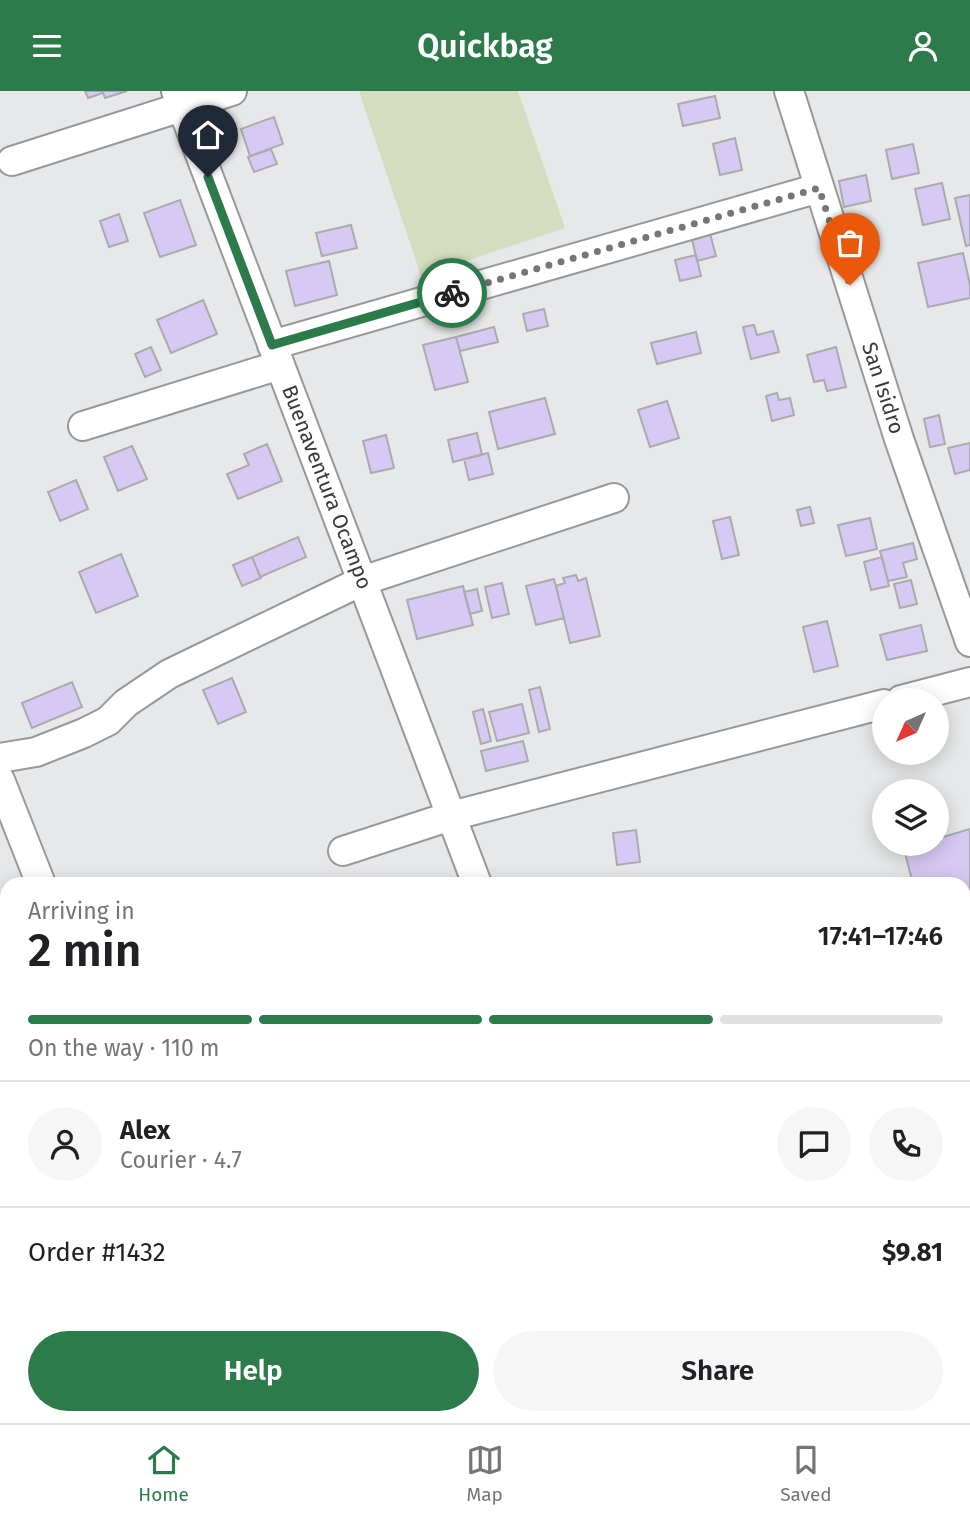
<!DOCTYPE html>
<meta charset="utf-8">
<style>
body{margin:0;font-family:"Fira Sans",sans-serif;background:#f6f6f6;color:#202124;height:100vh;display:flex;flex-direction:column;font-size:26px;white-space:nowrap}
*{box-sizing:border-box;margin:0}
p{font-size:23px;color:#757577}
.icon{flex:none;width:38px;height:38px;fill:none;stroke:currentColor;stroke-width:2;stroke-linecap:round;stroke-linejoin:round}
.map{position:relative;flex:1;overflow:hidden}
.sheet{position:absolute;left:0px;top:786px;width:971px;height:548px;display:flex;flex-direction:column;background:#fff;border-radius:21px 21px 0 0;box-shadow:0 4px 18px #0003}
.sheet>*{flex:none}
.needle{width:46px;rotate:225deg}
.controls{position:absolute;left:872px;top:597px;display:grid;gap:14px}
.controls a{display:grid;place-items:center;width:77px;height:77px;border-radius:50%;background:#fff;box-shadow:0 4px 18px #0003;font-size:35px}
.pin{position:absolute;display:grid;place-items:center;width:60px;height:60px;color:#fff;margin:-72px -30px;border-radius:50% 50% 50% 0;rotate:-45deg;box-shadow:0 0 7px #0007}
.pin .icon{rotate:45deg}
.courier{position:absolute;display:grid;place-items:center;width:70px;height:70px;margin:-35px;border:5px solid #2d7b4b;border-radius:50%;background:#fff;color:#222;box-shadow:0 2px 9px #0007}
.overview em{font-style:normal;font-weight:600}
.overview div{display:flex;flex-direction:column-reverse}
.overview{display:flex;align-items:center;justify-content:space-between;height:119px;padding:0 28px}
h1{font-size:46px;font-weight:600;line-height:52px}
.bar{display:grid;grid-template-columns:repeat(4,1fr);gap:10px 7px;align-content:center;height:84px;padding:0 28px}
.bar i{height:9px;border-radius:5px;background:#e0e0e0}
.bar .on{background:#2d7b4b}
.bar p{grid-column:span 4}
.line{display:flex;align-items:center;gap:18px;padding:0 28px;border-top:2px solid #e0e0e0}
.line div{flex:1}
.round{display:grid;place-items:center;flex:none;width:74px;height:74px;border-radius:37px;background:#f6f6f6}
.button{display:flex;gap:14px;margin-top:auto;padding:14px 28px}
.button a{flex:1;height:80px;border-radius:42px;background:#2d7b4b;color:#fff;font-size:28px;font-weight:600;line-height:80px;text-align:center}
.button a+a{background:#f6f6f6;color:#202124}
header{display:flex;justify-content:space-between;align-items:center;height:91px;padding:0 28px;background:#2d7b4b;color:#fff;font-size:32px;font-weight:600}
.tab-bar{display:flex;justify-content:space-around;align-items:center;height:98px;border-top:2px solid #e0e0e0;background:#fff;font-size:19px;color:#757577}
.tab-bar a{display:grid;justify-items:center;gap:4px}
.tab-bar .on{color:#2d7b4b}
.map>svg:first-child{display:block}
.green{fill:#d4ddbf}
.building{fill:#d6c9f4;stroke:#ababac;stroke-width:2}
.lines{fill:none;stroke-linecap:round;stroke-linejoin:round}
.minor-casing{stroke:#989899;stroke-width:32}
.minor{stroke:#fff;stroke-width:28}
.done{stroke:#757676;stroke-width:7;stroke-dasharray:0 12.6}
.route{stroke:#2d7b4b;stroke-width:9}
.labels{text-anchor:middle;stroke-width:6;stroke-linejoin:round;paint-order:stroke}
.street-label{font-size:21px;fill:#373838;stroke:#fff}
</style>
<header><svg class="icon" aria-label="menu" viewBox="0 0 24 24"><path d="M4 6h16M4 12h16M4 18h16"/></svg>Quickbag<svg class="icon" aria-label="person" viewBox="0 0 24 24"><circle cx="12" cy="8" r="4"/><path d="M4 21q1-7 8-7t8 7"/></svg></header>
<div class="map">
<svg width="970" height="1332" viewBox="0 0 970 1332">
<rect width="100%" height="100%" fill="#e7e8e9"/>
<path class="green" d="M359 0H518L565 137 421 185Z"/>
<path class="building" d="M85 0H127L105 7 103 2 88 7Z
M715 5 720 27 683 35 678 13Z
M274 26 283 53 250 65 241 38Z
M735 47 742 79 720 84 713 53Z
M913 53 919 82 892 88 886 59Z
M271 58 277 73 254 81 248 66Z
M866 84 871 110 844 116 839 90Z
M942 92 950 128 923 134 915 98Z
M970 104V154L966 155 955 107Z
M180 109 196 154 160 166 144 122Z
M119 123 128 150 109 156 100 130Z
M351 134 357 157 322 165 316 142Z
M709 139 716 165 697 170 691 144Z
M963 162 970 194V207L928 216 918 172Z
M696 164 701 185 680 190 675 169Z
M329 170 337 204 295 215 286 180Z
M203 209 217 243 171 262 157 229Z
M544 218 548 235 527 240 523 223Z
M754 234 757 244 773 240 779 261 751 268 743 236Z
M494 236 498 251 460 260 456 246Z
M696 241 701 262 657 273 651 252Z
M456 246 468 291 435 299 423 254Z
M151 256 161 279 145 286 135 263Z
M836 256 846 296 827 300 824 289 814 291 807 264Z
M777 302 779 309 790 307 794 324 772 330 766 305Z
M545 307 555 343 498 358 489 321Z
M667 310 679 347 650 356 638 319Z
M939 324 945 353 930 356 924 328Z
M477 342 482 364 453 371 448 349Z
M386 344 394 377 371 382 363 350Z
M970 352V379L955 383 948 357Z
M267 353 282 390 238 408 227 383 249 374 244 363Z
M132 355 147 388 118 400 104 366Z
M488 362 493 383 469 389 464 368Z
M76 389 88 418 60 430 48 401Z
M810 416 814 432 801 435 797 419Z
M730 426 739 464 722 468 713 430Z
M870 427 877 458 846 465 838 434Z
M298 446 306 466 260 486 252 466Z
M913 452 917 468 903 472 907 486 888 490 880 460Z
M121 463 138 505 96 522 79 481Z
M252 466 261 487 242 495 233 474Z
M882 466 889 495 871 499 864 471Z
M576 484 578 490 586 487 600 545 570 552 556 495 565 492 563 487Z
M554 488 564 527 536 534 526 495Z
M911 489 917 513 900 517 894 493Z
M502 492 509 523 492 527 485 496Z
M463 495 473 534 417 548 407 509Z
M477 498 482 520 470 523 464 501Z
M827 530 838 575 814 581 803 536Z
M921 534 927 560 887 569 880 544Z
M232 587 246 621 218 633 203 599Z
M72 591 82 616 32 637 22 612Z
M540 596 550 638 539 641 529 599Z
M522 613 529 642 497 650 489 621Z
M483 618 491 650 481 653 473 621Z
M523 650 528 670 486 680 481 660Z
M970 738V812L964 814V793H913L904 758 922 752H936V748Z
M636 739 640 771 617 774 613 742Z
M7 1119V1156L0 1159V1122Z
M970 1137V1170L964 1173V1140Z
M488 1326H517L519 1332H487L485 1328Z
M527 1326H559L546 1332H529Z
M615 1326H667L668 1332H617Z
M727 1326H754L755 1328 745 1332H730Z
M762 1326H791L793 1332H754L753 1330Z"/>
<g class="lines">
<g class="minor-casing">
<path id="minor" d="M176 0 477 793
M789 0 899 348 970 551
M12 70 232 0
M272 254 819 97
M83 335 280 274
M901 609 970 591
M0 667 36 661 84 642 108 630 126 612 169 583 362 490 614 407
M0 689 41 793
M343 760 451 725 884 613
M964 831 970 829
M0 1084 7 1081
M964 1097 970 1095
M0 1296 7 1314
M255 1326 257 1332
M679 1326 681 1332
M343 1332 351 1326"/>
</g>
<use href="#minor" class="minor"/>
</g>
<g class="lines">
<path class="done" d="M452 202 819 97 850 194"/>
<path class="route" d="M208 86 272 254 452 202"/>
</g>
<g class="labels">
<g class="street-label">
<text transform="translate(883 297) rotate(72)" y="7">San Isidro</text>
<text transform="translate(327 396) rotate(69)" y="7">Buenaventura Ocampo</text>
</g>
</g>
</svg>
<div class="controls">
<a><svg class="needle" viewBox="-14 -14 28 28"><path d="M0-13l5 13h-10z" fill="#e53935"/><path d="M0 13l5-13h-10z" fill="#757577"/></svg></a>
<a><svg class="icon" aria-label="layers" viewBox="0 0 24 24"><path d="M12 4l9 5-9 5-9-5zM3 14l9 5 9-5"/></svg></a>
</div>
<div class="pin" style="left:850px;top:194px;background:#ea580c"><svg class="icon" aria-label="bag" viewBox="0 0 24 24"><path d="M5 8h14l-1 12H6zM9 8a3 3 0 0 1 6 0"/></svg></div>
<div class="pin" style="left:208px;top:86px;background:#1f2937"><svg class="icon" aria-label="home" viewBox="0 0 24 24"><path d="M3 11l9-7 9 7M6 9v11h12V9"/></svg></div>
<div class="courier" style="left:452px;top:202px"><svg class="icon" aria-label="bike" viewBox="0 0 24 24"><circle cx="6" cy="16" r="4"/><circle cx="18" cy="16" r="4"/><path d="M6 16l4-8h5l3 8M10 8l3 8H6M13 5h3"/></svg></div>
<section class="sheet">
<div class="overview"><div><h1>2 min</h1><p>Arriving in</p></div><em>17:41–17:46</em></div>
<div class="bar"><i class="on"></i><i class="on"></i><i class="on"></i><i></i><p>On the way · 110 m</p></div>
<div class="line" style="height:126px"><a class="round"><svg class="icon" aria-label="person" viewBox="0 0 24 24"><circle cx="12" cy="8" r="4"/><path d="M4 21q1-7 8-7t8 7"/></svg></a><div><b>Alex</b><p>Courier · 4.7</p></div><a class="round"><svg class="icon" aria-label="chat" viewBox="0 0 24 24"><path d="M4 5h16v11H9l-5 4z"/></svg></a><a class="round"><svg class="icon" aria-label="phone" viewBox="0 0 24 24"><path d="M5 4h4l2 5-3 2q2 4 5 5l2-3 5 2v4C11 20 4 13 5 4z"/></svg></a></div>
<div class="line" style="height:91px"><div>Order #1432</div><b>$9.81</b></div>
<div class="button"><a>Help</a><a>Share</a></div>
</section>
</div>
<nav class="tab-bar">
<a class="on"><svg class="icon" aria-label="home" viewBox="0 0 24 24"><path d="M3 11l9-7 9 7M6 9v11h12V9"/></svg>Home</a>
<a><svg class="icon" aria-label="map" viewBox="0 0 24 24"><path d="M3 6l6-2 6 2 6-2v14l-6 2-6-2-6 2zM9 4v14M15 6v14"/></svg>Map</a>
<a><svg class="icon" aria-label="saved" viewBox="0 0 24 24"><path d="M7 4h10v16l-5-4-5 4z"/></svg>Saved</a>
</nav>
